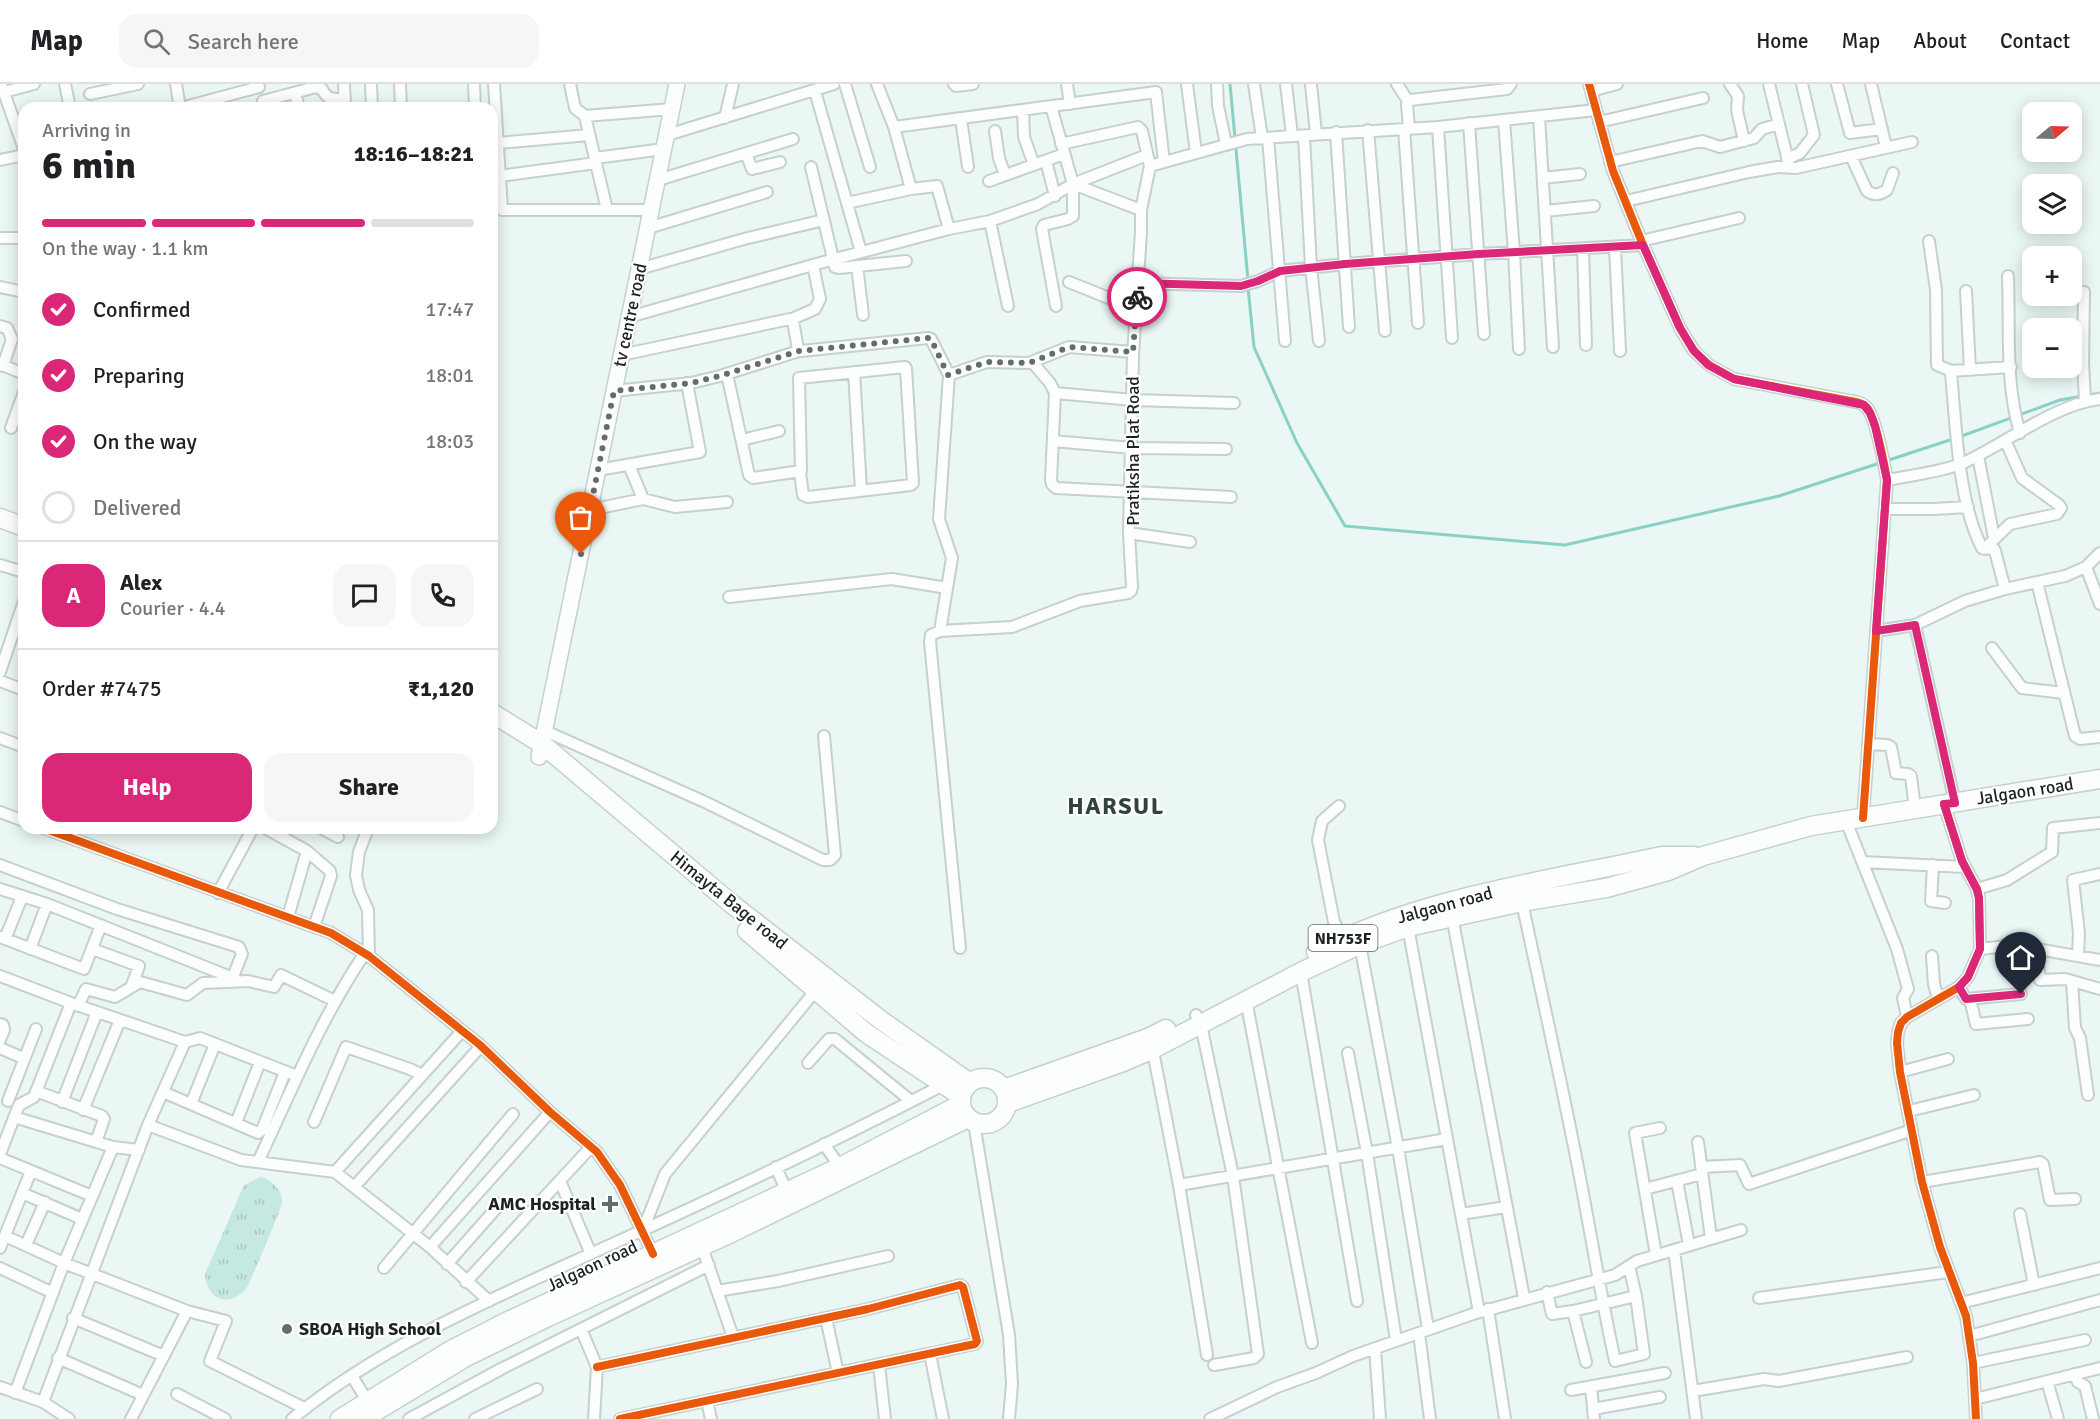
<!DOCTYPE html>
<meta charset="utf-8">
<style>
body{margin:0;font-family:Signika,sans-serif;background:#f6f6f6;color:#202124;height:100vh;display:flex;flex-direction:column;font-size:22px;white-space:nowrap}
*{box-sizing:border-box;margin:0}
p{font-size:20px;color:#757577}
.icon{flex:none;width:33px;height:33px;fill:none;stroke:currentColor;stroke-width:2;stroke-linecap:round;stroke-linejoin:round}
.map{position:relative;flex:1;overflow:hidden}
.side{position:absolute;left:18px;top:18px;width:480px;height:732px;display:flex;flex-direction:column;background:#fff;border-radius:18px;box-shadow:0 3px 15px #0003}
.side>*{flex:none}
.needle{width:39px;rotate:71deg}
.tools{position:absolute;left:2022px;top:18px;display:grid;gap:12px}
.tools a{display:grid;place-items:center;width:60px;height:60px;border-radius:12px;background:#fff;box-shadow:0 3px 15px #0003;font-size:30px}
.pin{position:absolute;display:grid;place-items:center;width:51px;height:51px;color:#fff;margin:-62px -26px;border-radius:50% 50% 50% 0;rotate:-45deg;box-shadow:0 0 6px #0007}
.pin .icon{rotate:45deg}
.courier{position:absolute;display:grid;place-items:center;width:60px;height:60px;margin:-30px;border:4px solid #db2777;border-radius:50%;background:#fff;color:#222;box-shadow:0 2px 8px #0007}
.headline em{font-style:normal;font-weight:800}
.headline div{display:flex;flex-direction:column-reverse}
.headline{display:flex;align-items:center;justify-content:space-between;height:102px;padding:0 24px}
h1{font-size:39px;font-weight:800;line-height:45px}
.bar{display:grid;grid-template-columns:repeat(4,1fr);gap:9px 6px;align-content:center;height:72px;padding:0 24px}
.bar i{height:8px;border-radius:4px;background:#e0e0e0}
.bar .active{background:#db2777}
.bar p{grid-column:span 4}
.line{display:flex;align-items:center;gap:15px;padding:0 24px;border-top:2px solid #e0e0e0}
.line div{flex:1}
.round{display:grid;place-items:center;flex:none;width:63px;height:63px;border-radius:18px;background:#f6f6f6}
ol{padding:0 24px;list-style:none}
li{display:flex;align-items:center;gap:18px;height:66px}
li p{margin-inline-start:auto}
li .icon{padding:6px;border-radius:50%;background:#db2777;color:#fff;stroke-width:4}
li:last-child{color:#757577}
li i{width:33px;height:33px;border:3px solid #e0e0e0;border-radius:50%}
.cta{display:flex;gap:12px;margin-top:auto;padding:12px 24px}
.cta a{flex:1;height:69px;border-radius:18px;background:#db2777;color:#fff;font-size:24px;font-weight:800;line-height:69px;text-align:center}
.cta a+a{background:#f6f6f6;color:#202124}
header{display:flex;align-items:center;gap:36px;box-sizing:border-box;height:84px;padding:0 30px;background:#fff;border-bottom:2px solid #e0e0e0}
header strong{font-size:28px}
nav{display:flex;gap:33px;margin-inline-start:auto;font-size:21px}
.search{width:420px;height:54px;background:#f6f6f6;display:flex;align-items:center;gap:15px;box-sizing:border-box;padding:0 21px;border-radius:18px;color:#757577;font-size:22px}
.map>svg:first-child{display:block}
.park{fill:url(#park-tufts)}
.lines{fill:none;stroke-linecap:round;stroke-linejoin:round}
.stream{stroke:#89d1c4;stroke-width:3}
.minor-casing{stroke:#c6d0ce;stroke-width:14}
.secondary-casing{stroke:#c6d0ce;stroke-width:18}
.primary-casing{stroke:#c6d0ce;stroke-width:21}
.trunk-casing{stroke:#c6d0ce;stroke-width:21}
.minor{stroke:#fcfefd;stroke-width:10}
.secondary{stroke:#fcfefd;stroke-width:15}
.primary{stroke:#fcfefd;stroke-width:18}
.trunk{stroke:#fcfefd;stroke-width:18}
.cycleway-casing{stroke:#fff;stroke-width:11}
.cycleway{stroke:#e8590c;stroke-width:8}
.done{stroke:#636e6c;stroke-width:6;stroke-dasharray:0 10.8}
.route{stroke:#db2777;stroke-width:8}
.poi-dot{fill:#636e6c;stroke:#fff;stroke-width:2}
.labels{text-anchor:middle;stroke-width:4.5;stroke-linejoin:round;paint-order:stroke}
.shield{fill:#fff;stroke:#5f6664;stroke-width:1.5}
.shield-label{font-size:16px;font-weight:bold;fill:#1b2422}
.street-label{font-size:18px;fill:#1b2422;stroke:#fff}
.poi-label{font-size:18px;font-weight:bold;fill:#1b2422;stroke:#fff;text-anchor:end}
.district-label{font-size:24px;font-weight:bold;letter-spacing:1.5px;fill:#30433f;stroke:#fff}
</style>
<header>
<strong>Map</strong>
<div class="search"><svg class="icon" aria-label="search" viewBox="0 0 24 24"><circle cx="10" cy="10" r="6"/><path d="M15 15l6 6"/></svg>Search here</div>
<nav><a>Home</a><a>Map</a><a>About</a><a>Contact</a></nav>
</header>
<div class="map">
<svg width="2100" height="1335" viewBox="0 0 2100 1335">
<defs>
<pattern id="park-tufts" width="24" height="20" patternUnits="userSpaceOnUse" patternTransform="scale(1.5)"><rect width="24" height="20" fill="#c5e8e0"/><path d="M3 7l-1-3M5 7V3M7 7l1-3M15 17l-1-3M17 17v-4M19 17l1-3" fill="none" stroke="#a9c7c0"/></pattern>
</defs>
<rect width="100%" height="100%" fill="#eaf7f4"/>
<path class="park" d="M260 1093C272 1096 283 1106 282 1119 281 1125 249 1202 246 1205 228 1225 207 1215 205 1190L244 1101Z"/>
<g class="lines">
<path class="stream" d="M1230 0 1248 196
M1248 203 1254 263 1297 359 1345 442 1565 461 1779 412 1953 355
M1959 353 2060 316 2100 309"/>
<g class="minor-casing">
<path id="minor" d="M1 0 24 65
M65 0 70 24
M176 0 180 24
M344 0 345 24
M371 0 372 24
M400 0 401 24
M474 0 475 24
M494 0 502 126H651
M570 0 575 24 585 32 672 25
M845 0 870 83
M877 0 894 43 1156 8 1164 78
M954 0 956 2 973 0
M1067 0 1070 20
M1187 0 1196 69
M1217 0 1218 22 1226 60
M1254 0 1262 54
M1286 0 1292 52
M1311 0 1316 50
M1397 0 1408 17
M1589 0 1613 87 1643 161 1680 244 1694 267 1709 281 1734 295 1856 318C1861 319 1865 321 1868 325 1877 339 1884 379 1887 396L1863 734
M1730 0 1738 12 1737 26 1744 57
M1769 0 1789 81
M1837 0 1850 49 1882 45
M1871 0 1886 63
M815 7 861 168
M1591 7 1617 0
M4 8 34 0
M295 9 299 24
M90 10 138 0
M263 17 316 3 322 5C327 16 333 15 345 15
M1051 22 1073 100V132L1068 135 1044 141 1042 145 1056 222
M181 24 259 3
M1023 26 1024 53 1034 81
M585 32 607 126
M1539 33 1553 263
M725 34 733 0
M961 35 968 83
M1504 36 1514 168 1519 265
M1599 38 1703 14
M1469 39 1484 250
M894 43 911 105
M1438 43 1452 254
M1409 44 1407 20 1410 16 1507 5 1511 0
M1404 45 1418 239
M1368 46 1385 247
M995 47 999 74 1005 91
M1336 48 1349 243
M667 51 834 0
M1304 52 1311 183 1319 257
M1268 54 1285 257
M498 59 589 51
M1061 60 1138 43 1142 47 1150 82 1141 126V148L1133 271 1129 449 1190 458
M746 69 752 85 780 78
M1851 72 1867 107C1874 112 1880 111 1887 106L1893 89
M595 74 664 65
M1787 75 1800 69 1814 51 1802 0
M0 76 24 71
M1046 77 1055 112
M1610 78 1702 57 1720 63 1754 54 1762 45 1779 40
M1150 82 1247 55 1438 43 1596 26
M811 83 835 183 839 184 906 177
M500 92 596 79
M1543 94 1580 90
M658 96 793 55
M989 97 1064 70
M1073 100 1147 71
M1626 117 1749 88 1778 83 1796 84 1912 58
M847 119 911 105 937 102 949 145
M1545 127 1594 122
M990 137 1008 222
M648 144 767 108
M0 154H24
M1641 157 1739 134
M1929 157 1936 206 1937 281 1949 286 1951 289C1956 341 1958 418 1982 464L1994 465 1995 467 2005 505
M1615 163 1620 267
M1583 165 1586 261
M857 182 863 231
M639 185 744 155 824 136
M2008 192C2010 243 2005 300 2020 349
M1069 198 1136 225
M1138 199 1241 202 1258 197 1280 187 1345 180 1479 170 1643 161
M0 203 24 208
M1966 207 1970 286
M2084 208 2083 279 2085 317
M629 233 820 179 949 145 990 137 1038 120 1073 100 1141 126
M792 235 815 225 820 215 813 181
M0 242 7 244 12 255 3 282
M621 271 790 235 793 237 798 265 801 267 928 254 931 255 949 291
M1032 278 1050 299 1055 309 1051 396 1052 400 1056 404 1231 413
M0 280 24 290
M1950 287 2011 283
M854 288 861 406
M727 290 749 391 753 394 801 387 799 294 905 283 906 284 913 399 911 401 808 413 803 411 800 388
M614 307 691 299 720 292 799 267
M1055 309 1133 316 1234 319
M11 344 24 308
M742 356 779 347
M1053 357 1132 364 1226 365
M1978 372 1994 454
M629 381 643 415
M598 386 700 368 687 299
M1887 396C1908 392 1946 387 1963 379 2005 360 2055 320 2100 315
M1885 425H1934L1968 423
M590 426 643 415 675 423 727 418
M1984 465 2010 440 2057 430 2061 424 2059 421 2022 394 2006 358
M0 481 24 488
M2086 483 2100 520
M2037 498 2075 652 2080 655 2100 653
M729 513 892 495 947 504
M1915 541 1955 719
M940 547 952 474 939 435 949 291 987 278 1029 279 1069 263 1133 268
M1876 547 1915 541 1965 517 2005 505 2065 492 2086 483 2100 469
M1992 564 2022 604 2064 609
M0 588 24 517
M0 597 24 606
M545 647 705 718 823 776H830L835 771 824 652
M0 654 24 663
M1868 660 1887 661 1891 663 1896 689 1908 690 1911 692 1915 725
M1944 720 1962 777 1977 805 1979 814 1980 865 1968 893 1959 903 1907 933 1901 939 1898 948 1897 959 1900 988 1922 1098 1940 1163 1966 1232 1973 1279 1976 1335
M1339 722 1322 737 1318 756 1334 838 1343 854
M0 728 24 737
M1846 737 1897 865 1908 905 1903 914 1907 933
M43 744 331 849 369 872 480 961 550 1028 597 1068 620 1101 653 1170
M265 744 307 767 330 787 331 792 314 843
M321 744 338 753
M368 744 359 768 356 791 359 806 368 826 369 872
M1862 778 1965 783
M0 781 117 825 239 863 242 870 231 898
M1933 781 1931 817 1945 819
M0 805 47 820 233 894
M1977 805 2007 796 2052 768 2053 744 2100 739
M218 809 253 744
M1522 818C1539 898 1557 978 1573 1058 1588 1131 1599 1204 1615 1277L1644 1270 1636 1212 1573 1227
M1452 832 1524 1214
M288 833 307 767
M1408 843 1479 1228
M0 853 84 885 101 841
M5 855 22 813
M1359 855 1398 1064 1428 1245
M960 864 930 558 931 551 940 547 1012 543 1080 517 1128 509 1131 507 1132 503 1129 449
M2036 864 2040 896 2065 895 2100 905
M30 865 47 820
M92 865 139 882 132 901
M1980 865 2015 861 2100 876
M2078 871 2079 849 2073 796 2100 790
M1932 872 1934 900 1938 915
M1301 888 1357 1217
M0 892 71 919 185 958
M2072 897 2075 944 2080 954 2088 1011
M1959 903 1966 915 2021 910
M1970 915 1976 940 2028 935
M1246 916 1312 1259
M78 922 86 905 115 913 140 898 187 911 203 899 248 897 274 903 281 891 335 917
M1196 931 1201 941 1233 1092 1258 1270 1254 1274 1214 1281
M0 940 3 941 4 946 0 956
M1152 962 1179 1101 1207 1271
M0 964 23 974
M1348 969 1367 1069 1396 1256
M808 979 829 955H835L911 1017
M1900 988 1948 975
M36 1007 102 1032 104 1035 96 1058
M163 1008 258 1049 262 1046 285 988
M8 1017 36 945
M62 1018 97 928
M191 1020 215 960
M83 1026 120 936
M1909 1027 1974 1011
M14 1033 113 1063
M314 1038 346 963 410 985 422 991
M236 1039 260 978
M974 1039 1009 1251 1012 1300 1009 1335
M148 1041 241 1076 335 1088 430 1163 489 1217
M1698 1058 1711 1154
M824 1060 840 1083
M0 1070 19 1021 34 1013 71 919
M0 1074 92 1112
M258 1078C291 1007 321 934 365 869
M776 1083 787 1108
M1701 1083 1740 1081 1749 1100 1912 1046
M335 1088 462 947
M560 1097 591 1170
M1677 1097 1689 1161
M1922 1098 2040 1078 2043 1080 2050 1116 2075 1115
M1179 1101 1447 1055
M354 1103 481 962
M1645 1105 1702 1090
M22 1109 82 1135
M1461 1130 1506 1123
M2020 1130 2034 1201
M643 1146 665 1090 816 906
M5 1152 64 1179 113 1063 139 1066
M26 1161 45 1118
M430 1163 550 1028
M702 1163 733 1253
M0 1164 31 1087
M1674 1166 1696 1335
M1656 1171 1635 1049 1660 1044
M447 1180 500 1120
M1629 1182 1636 1212
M0 1184 53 1209
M384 1184 513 1030
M466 1198 591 1063
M717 1207 778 1197 888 1172
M1547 1208 1552 1230 1573 1227 1586 1278
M1759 1214 1948 1188
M1961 1219 2100 1184
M1488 1225 1505 1335
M73 1234 164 1272
M826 1234 838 1289
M581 1245 597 1283 594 1335
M1419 1249 1430 1335
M1969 1252 2100 1216
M1375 1264 1380 1335
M930 1270 943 1335
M58 1274 143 1311
M1973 1279 2085 1256
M879 1281 885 1335
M597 1283 868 1225 960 1201 963 1203 977 1257 975 1260 620 1335
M2074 1290 2078 1298 2085 1302 2093 1335
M352 1292 369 1320
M2047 1297 2058 1335
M1591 1302 1594 1335
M0 1303 43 1318 69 1335
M1571 1306 1665 1289
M1693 1307 1764 1295 1778 1297 1907 1273
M15 1309 64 1179 187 1227 226 1237 210 1277 304 1324
M177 1310 225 1335
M1975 1315 2100 1284
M707 1317 711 1335
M43 1318 148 1041 185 958 200 954 297 992
M1593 1325 1660 1313
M131 1335 187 1227
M292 1335C382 1260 503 1210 610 1161 723 1110 835 1057 945 1000
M409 1335 501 1285 709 1181
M475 1335 537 1305
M1210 1335 1277 1303 1316 1289 1353 1272 1473 1230 1615 1191 1637 1177 1741 1146"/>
</g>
<g class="secondary-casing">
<path id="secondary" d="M539 673 677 0"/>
</g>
<g class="primary-casing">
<path id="primary" d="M0 434 24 443
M492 629 542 660 733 821 882 937 970 999
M747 847 866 949 961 1012"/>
</g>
<g class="trunk-casing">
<path id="trunk" d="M1316 868C1421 813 1546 797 1662 772H1694
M961 1017a23 23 0 1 1 46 0a23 23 0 1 1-46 0Z
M1004 1005 1148 954 1166 945
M1008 1019 1123 978 1153 965 1301 888 1361 860 1408 843 1522 818 1606 804 1668 787 1703 772 1811 742 2100 695
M340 1335 451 1266 506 1238 840 1083 961 1020
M363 1335 466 1273 548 1233 729 1150 968 1034"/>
</g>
<use href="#minor" class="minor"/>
<use href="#secondary" class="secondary"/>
<use href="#primary" class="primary"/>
<use href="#trunk" class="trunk"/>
<g class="cycleway-casing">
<path id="cycleway" d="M1589 0 1613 87 1643 161 1680 244 1694 267 1709 281 1734 295 1856 318C1861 319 1865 321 1868 325 1877 339 1884 379 1887 396L1863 734
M1944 720 1962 777 1977 805 1979 814 1980 865 1968 893 1959 903 1907 933 1901 939 1898 948 1897 959 1900 988 1922 1098 1940 1163 1966 1232 1973 1279 1976 1335
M43 744 331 849 369 872 480 961 550 1028 597 1068 620 1101 653 1170
M597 1283 868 1225 960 1201 963 1203 977 1257 975 1260 620 1335"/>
</g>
<use href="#cycleway" class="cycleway"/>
</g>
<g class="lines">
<path class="done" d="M581 470 614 307 691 299 720 292 799 267 928 254 931 255 948 291 987 278 1029 279 1069 263 1133 268 1137 213"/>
<path class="route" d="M1137 213 1138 199 1241 202 1258 197 1280 187 1345 180 1479 170 1643 161 1680 244 1694 267 1708 281 1734 295 1864 321 1870 329 1875 342 1887 396 1876 547 1915 541 1955 719 1944 720 1962 777 1977 806 1979 814 1980 865 1968 893 1959 903 1966 915 2021 910"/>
</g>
<g class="poi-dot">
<path d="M607 1111h6v6h6v6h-6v6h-6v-6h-6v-6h6z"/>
<circle cx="287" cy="1245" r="6"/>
</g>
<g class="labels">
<rect class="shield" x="1308.5" y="841" width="69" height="26" rx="4.5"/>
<g class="shield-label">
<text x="1343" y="860">NH753F</text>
</g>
<g class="street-label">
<text transform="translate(630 231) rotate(-78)" y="6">tv centre road</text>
<text transform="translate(1133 367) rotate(-90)" y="6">Pratiksha Plat Road</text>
<text transform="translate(2025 707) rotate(-9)" y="6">Jalgaon road</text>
<text transform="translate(729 816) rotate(39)" y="6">Himayta Bage road</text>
<text transform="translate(1445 821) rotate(-15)" y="6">Jalgaon road</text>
<text transform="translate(592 1182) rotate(-25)" y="6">Jalgaon road</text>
</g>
<g class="poi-label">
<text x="596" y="1126">AMC Hospital</text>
<text x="299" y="1251" text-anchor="start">SBOA High School</text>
</g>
<g class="district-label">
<text x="1116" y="730">HARSUL</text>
</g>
</g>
</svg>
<div class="tools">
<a><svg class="needle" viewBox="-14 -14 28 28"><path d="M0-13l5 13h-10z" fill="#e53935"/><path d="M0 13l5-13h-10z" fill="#757577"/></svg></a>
<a><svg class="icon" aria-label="layers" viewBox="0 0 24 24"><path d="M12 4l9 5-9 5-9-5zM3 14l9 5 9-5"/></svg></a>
<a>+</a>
<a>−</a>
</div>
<div class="pin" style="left:581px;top:470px;background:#ea580c"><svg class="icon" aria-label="bag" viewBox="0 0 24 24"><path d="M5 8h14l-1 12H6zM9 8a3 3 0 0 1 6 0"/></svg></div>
<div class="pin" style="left:2021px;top:910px;background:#1f2937"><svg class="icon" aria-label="home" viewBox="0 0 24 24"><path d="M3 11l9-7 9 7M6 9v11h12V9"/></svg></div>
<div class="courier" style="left:1137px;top:213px"><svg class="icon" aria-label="bike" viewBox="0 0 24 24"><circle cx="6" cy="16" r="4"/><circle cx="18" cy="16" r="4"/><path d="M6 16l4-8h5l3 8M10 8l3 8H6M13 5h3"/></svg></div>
<section class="side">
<div class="headline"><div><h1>6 min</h1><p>Arriving in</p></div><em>18:16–18:21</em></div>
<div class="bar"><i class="active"></i><i class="active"></i><i class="active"></i><i></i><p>On the way · 1.1 km</p></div>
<ol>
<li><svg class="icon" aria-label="check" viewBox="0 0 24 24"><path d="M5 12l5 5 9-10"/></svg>Confirmed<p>17:47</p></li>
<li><svg class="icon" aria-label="check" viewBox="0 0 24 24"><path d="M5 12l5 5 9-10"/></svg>Preparing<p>18:01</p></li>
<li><svg class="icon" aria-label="check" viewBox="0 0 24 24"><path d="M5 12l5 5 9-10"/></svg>On the way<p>18:03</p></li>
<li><i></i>Delivered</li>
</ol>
<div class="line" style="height:108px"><b class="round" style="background:#db2777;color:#fff">A</b><div><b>Alex</b><p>Courier · 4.4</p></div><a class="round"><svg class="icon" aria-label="chat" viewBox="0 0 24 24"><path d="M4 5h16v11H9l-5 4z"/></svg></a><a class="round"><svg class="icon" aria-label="phone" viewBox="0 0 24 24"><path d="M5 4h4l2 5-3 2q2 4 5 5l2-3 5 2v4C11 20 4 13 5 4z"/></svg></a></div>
<div class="line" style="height:78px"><div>Order #7475</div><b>₹1,120</b></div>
<div class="cta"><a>Help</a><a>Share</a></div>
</section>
</div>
